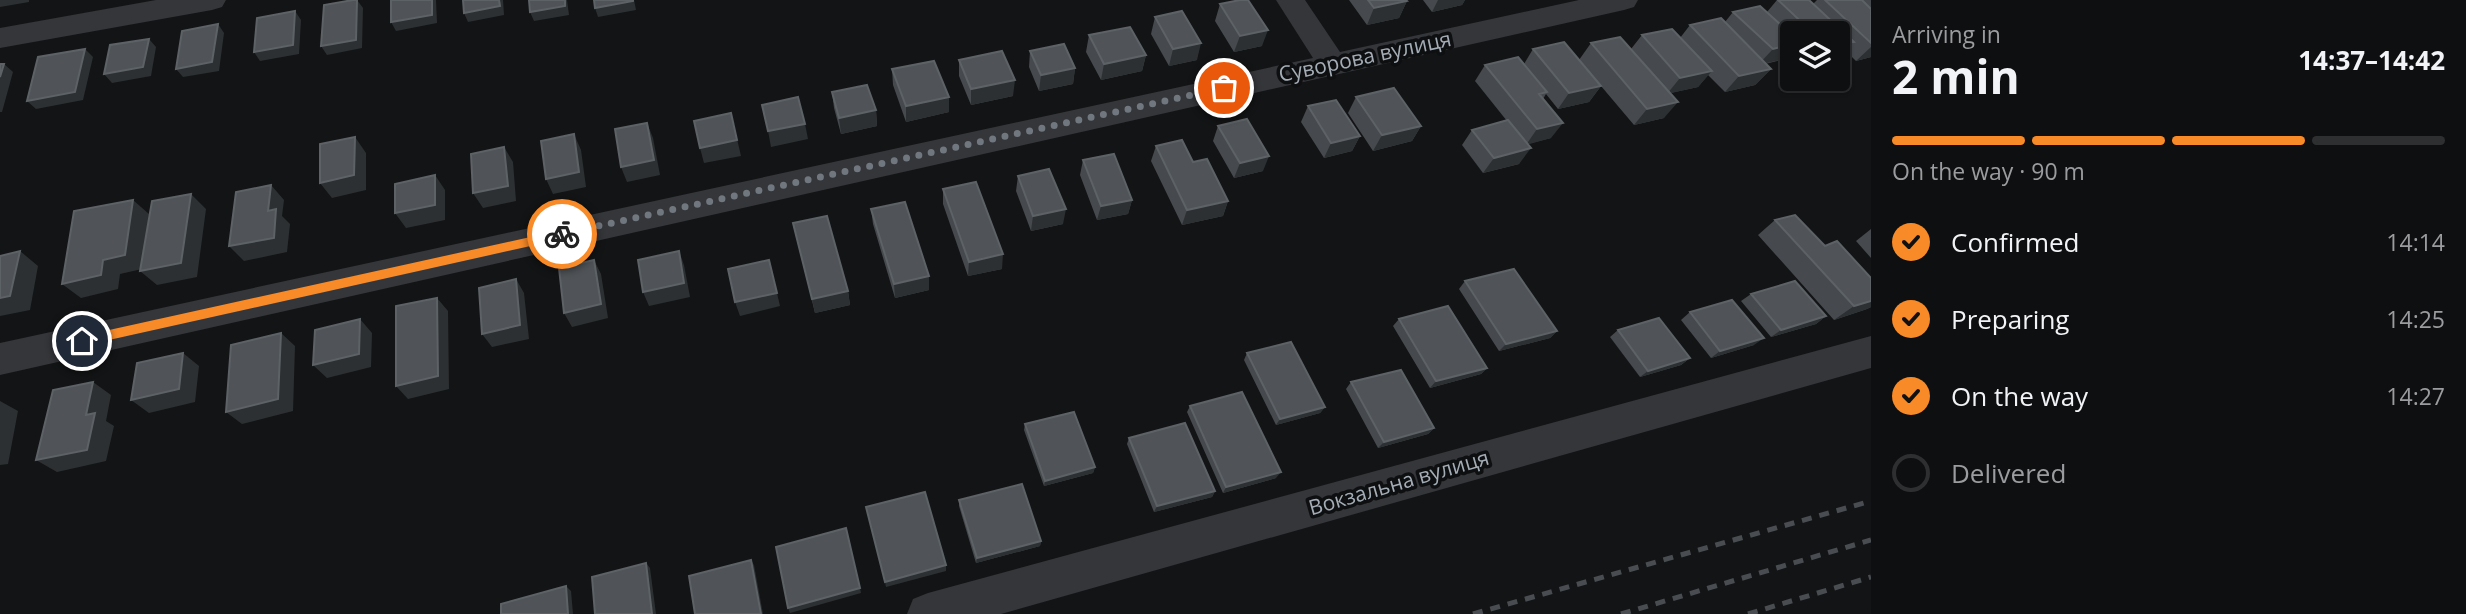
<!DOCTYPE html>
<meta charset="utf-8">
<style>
body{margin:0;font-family:"Open Sans",sans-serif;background:#1c1d1e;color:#f1f3f6;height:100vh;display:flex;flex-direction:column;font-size:26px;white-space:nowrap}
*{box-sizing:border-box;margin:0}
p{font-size:23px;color:#9b9c9f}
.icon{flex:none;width:38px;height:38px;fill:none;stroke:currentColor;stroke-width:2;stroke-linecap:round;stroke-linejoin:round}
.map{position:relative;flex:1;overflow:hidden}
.panel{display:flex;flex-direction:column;background:#0e0f10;width:595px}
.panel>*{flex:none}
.fabs{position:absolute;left:1780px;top:21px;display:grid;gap:14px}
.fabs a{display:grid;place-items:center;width:70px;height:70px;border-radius:7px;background:#0e0f10;box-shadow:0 2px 5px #0004,0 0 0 2px #2e2f30;font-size:35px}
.pin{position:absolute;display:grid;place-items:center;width:60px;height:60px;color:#fff;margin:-30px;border:4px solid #fff;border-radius:50%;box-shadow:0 2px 7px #0007}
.courier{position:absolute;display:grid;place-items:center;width:70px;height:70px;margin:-35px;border:5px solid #f88a28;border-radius:50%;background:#fff;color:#222;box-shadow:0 2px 9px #0007}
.head em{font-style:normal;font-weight:700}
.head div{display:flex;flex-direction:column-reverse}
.head{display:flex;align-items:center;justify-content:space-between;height:119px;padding:0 21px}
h1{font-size:46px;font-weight:700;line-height:52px}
.bar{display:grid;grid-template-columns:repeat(4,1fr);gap:10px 7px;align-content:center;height:84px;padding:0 21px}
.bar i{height:9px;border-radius:5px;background:#2e2f30}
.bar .selected{background:#f88a28}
.bar p{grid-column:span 4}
ol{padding:0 21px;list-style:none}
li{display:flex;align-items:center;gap:21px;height:77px}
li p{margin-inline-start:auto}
li .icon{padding:7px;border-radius:50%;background:#f88a28;color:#111;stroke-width:4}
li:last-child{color:#9b9c9f}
li i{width:38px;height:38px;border:4px solid #2e2f30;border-radius:50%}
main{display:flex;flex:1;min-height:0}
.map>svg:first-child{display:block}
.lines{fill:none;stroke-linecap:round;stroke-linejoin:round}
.street{fill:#34363a;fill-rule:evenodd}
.rail{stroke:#494d51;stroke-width:5;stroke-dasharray:10 8;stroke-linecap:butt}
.wall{fill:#46494d}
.shaded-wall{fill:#2d3032}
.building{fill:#505458;stroke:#5d6267;stroke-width:2}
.route{fill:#f88a28}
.done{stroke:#71777e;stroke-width:7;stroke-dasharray:0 12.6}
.labels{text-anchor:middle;stroke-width:7;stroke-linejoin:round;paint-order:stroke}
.street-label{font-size:21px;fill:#a4adb6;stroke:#0e0f10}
</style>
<main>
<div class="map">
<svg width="1871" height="614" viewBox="0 0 1871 614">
<rect width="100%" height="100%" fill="#131415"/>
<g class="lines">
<path class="street" d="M156 0H226L222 7 212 10 0 48V28Z
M1276 0H1305L1340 52 1579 0H1638L1634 7 1624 10 0 375V343L1313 58Z
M1871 336V368L1001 614H907L913 599 928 593Z"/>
<path class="rail" d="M1473 614 1871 501
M1621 614 1871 540
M1748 614 1871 577"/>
</g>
<path class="wall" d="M1349 0H1406L1407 1 1399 18 1367 25Z
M1423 0H1465L1462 5 1432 12Z
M1777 0H1809L1813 4 1817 0H1871V57L1856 61 1845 50 1838 58V33H1792V51L1785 59 1765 64 1771 69 1755 85 1725 92 1708 75 1698 87 1670 93 1664 118 1634 125 1579 60 1591 43 1631 49 1642 35 1680 38 1690 25 1725 22 1733 12H1767Z
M1220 4 1262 46 1234 52 1215 21Z
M1155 17 1197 60 1169 66 1151 34Z
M1089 35 1146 55 1142 71 1101 80 1086 52Z
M1533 49 1601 86 1589 102 1558 109 1546 94 1543 99 1551 138 1527 144 1519 164 1483 173 1462 145 1472 130 1507 121 1475 81 1485 65 1524 64Z
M1030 51 1075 68 1073 84 1039 91 1029 67Z
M959 60 1013 96 971 105 959 76Z
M892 69 949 112 906 122 893 85Z
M832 92 876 110 877 126 841 134 834 108Z
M1356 97 1421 126 1412 141 1373 151 1348 113Z
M1308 106 1360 136 1352 151 1324 158 1301 122Z
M1218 126 1263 171 1234 178 1213 141Z
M1156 146 1193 162 1228 201 1223 216 1182 225 1151 161Z
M1083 160 1132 200 1128 214 1097 220 1080 175Z
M1018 176 1063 224 1031 231 1016 191Z
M943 189 1002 269 968 276 943 204Z
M871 209 929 290 895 298 873 224Z
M1775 220 1825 246 1871 278V307L1867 309 1834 320 1758 235Z
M793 223 848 291 850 305 815 313Z
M1871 229V258L1856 241Z
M1465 281 1557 331 1550 338 1499 351 1459 289Z
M1751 294 1826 316 1816 324 1771 337 1741 301Z
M1690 312 1754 345 1711 358 1681 320Z
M1399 319 1487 368 1481 374 1430 388 1393 326Z
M1618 330 1690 358 1681 365 1640 377 1610 337Z
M1247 353 1325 407 1320 413 1276 425 1244 360Z
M1351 382 1434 428 1428 434 1378 448 1346 389Z
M1190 406 1276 478 1223 493 1187 412Z
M1025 424 1095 467 1093 473 1044 486 1024 430Z
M1129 438 1215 491 1212 497 1154 512 1127 444Z
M959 500 1041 541 1040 546 976 563 959 506Z"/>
<path class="shaded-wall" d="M0 0H29V2L0 7Z
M357 0 363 8 362 48 327 55 321 46Z
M432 0H436L437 23 396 31 391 22Z
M499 0H503L504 15 468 22 464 13Z
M565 0H567L569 15 534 21 530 12Z
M634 0 636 10 598 17 595 8Z
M1438 0H1465L1462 5 1432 12Z
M1407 1 1399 18 1367 25 1374 8Z
M295 11 301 20 299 54 260 61 254 52Z
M218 24 224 33 219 71 183 77 176 69Z
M1268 30 1262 46 1234 52 1240 36Z
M149 39 156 47 151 76 112 83 104 74Z
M1854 42 1838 58V46Z
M1201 43 1197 60 1169 66 1173 49Z
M1792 44V51L1785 59 1758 65 1773 49Z
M1871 47V57L1856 61Z
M85 49 93 57 83 100 36 109 27 101Z
M1146 55 1142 71 1101 80 1104 64Z
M4 64 13 72 2 112H0V77Z
M1075 68 1073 84 1039 91 1041 75Z
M1771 69 1755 85 1725 92 1739 76Z
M1712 71 1698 87 1667 94 1680 78Z
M1015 80 1013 96 971 105V89Z
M1601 86 1589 102 1558 109 1569 93Z
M949 97V112L906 122V106Z
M1678 102 1664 118 1634 125 1647 109Z
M876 110 877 126 841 134 839 118Z
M731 113 741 156 704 163 700 148Z
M647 123 653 138 660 175 627 182 621 167Z
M1563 123 1551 138 1526 145 1537 129Z
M805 124 808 139 771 147 768 131Z
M1421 126 1412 141 1373 151 1382 135Z
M574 134 581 150 586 187 553 194 546 179Z
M1360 136 1352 151 1324 158 1331 143Z
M355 137 366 153V190L332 198 320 183Z
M504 147 513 162 516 201 483 208 473 193Z
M1531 148 1519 164 1483 173 1494 158Z
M1269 156 1263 171 1234 178 1240 163Z
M435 175 445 190V220L406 228 395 213Z
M271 185 284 200 282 216 290 224 287 252 244 261 229 246 268 211Z
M191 194 206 209 197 277 157 285 140 271Z
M133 200 149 214 142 269 120 274 118 289 81 298 62 284 103 260Z
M1132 200 1128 214 1097 220 1101 206Z
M1228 201 1223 216 1182 225 1187 210Z
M1066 209 1063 224 1031 231 1033 216Z
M20 251 38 266 30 310 0 316V298Z
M679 251 684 265 690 297 649 306 643 292Z
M1003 254 1002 269 968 276 969 262Z
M594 260 601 274 608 318 572 327 564 313Z
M929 276V290L895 298 894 284Z
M516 279 524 293 529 339 492 347 482 334Z
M848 291 850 305 815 313 812 299Z
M777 293 780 306 740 316 735 302Z
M437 298 448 311 449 389 408 399 396 386Z
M1871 301V307L1867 309 1834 320 1854 306Z
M1826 316 1816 324 1771 337 1781 330Z
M360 319 372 333 371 367 327 378 313 365Z
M1557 331 1550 338 1499 351 1506 344Z
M281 333 295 346 293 411 242 424 226 412Z
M1764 338 1754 345 1711 358 1720 351Z
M183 353 199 366 195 402 149 413 131 400Z
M1690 358 1681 365 1640 377 1648 371Z
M1487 368 1481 374 1430 388 1436 381Z
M93 382 111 395 106 421 114 426 106 461 57 472 36 460 86 415Z
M0 401 18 411 8 464 0 465Z
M1325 407 1320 413 1276 425 1280 419Z
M1434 428 1428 434 1378 448 1384 442Z
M1095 467 1093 473 1044 486 1045 481Z
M1281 472 1276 478 1223 493 1226 487Z
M1215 491 1212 497 1154 512 1157 506Z
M1041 541 1040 546 976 563 977 558Z
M751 560 754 565 763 614H761Z
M646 563 650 568 656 614H652Z
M946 565V571L886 587 885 582Z
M566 586 571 591 573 614H568Z
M860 588 861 593 790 613 788 608Z"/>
<path class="building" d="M353 0H357L356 40 321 46 324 5Z
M391 0H432V15L391 22Z
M463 0H499L500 6 464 13Z
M529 0H565V6L530 12Z
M594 0H633V1L595 8Z
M1240 0H1248L1268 30 1240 36 1220 4Z
M1368 0H1406L1407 1 1374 8Z
M1778 0H1809L1854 42 1838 46V33H1813Z
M1825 0H1862L1871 9V43Z
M1760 6 1792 35V44L1773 49 1733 12Z
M295 11 293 45 254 52 257 18Z
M1182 11 1201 43 1173 49 1155 17Z
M1721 18 1771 69 1739 76 1690 25Z
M218 24 212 62 176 69 182 31Z
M1130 27 1146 55 1104 64 1089 35Z
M1672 29 1712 71 1680 78 1642 35Z
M1620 37 1678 102 1647 109 1591 43Z
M149 39 143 67 104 74 110 45Z
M1564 42 1601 86 1569 93 1533 49Z
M1064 44 1075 68 1041 75 1030 51Z
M85 49 75 92 27 101 38 57Z
M1002 51 1015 80 971 89 959 60Z
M1518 57 1547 92 1539 94 1563 123 1537 129 1485 65Z
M934 61 949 97 906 106 892 69Z
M0 64H4L0 77Z
M867 85 876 110 839 118 832 92Z
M1394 88 1421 126 1382 135 1356 97Z
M798 97 805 124 768 131 762 105Z
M1336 100 1360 136 1331 143 1308 106Z
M731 113 737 140 700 148 694 121Z
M1247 119 1269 156 1240 163 1218 126Z
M1508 120 1531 148 1494 158 1472 130Z
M647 123 654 160 621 167 615 129Z
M574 134 579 172 546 179 541 141Z
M355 137 354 175 320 183V144Z
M1182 140 1193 162 1207 159 1228 201 1187 210 1156 146Z
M504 147 508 186 473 193 471 154Z
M1114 154 1132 200 1101 206 1083 160Z
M1049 169 1066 209 1033 216 1018 176Z
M435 175V205L395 213V184Z
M976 182 1003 254 969 262 943 189Z
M271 185 268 211 276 209 274 238 229 246 236 192Z
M191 194 181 263 140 271 152 201Z
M133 200 125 255 103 260 101 275 62 284 74 211Z
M905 202 929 276 894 284 871 209Z
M1795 215 1825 246 1837 241 1871 278V301L1854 306 1775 220Z
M827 216 848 291 812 299 793 223Z
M20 251 10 296 0 298V256Z
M679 251 684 283 643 292 638 260Z
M594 260 601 304 564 313 559 268Z
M769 260 777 293 735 302 728 269Z
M1514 269 1557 331 1506 344 1465 281Z
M516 279 520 325 482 334 479 288Z
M1795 281 1826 316 1781 330 1751 294Z
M437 298 438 376 396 386V306Z
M1732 300 1764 338 1720 351 1690 312Z
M1448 306 1487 368 1436 381 1399 319Z
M1659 318 1690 358 1648 371 1618 330Z
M360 319 359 354 313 365 315 330Z
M281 333 278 399 226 412 231 345Z
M1291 342 1325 407 1280 419 1247 353Z
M183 353 179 389 131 400 137 363Z
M1401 370 1434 428 1384 442 1351 382Z
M93 382 86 415 95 413 87 450 36 460 53 390Z
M1242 392 1281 472 1226 487 1190 406Z
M1074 412 1095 467 1045 481 1025 424Z
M1185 423 1215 491 1157 506 1129 438Z
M1022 484 1041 541 977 558 959 500Z
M925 492 946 565 885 582 866 507Z
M846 528 860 588 788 608 776 547Z
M751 560 761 614H695L689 576Z
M646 563 652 614H595L592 577Z
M566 586 568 614H501V604Z"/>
<path class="route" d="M562 230 568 234 562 239 82 346 76 341 82 336Z"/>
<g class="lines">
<path class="done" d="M562 234 1224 88"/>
</g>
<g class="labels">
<g class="street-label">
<text transform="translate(1365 57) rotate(-12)" y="7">Суворова вулиця</text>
<text transform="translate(1399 483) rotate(-16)" y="7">Вокзальна вулиця</text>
</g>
</g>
</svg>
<div class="fabs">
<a><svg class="icon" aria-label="layers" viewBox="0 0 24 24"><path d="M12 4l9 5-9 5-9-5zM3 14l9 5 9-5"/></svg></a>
</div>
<div class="pin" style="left:1224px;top:88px;background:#ea580c"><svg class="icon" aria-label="bag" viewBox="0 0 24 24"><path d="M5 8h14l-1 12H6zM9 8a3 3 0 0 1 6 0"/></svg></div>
<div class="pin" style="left:82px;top:341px;background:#1f2937"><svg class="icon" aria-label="home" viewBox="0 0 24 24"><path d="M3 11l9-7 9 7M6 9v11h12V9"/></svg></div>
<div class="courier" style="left:562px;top:234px"><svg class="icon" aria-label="bike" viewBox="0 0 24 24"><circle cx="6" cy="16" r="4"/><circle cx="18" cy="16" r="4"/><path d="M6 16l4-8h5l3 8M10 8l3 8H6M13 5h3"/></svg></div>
</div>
<section class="panel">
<div class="head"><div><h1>2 min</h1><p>Arriving in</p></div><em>14:37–14:42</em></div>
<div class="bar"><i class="selected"></i><i class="selected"></i><i class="selected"></i><i></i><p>On the way · 90 m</p></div>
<ol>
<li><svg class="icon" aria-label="check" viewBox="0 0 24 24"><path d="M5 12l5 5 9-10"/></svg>Confirmed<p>14:14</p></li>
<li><svg class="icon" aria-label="check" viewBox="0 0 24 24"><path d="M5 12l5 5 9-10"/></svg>Preparing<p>14:25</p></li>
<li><svg class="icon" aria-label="check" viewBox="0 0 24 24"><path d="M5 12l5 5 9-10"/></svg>On the way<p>14:27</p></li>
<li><i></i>Delivered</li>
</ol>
</section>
</main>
